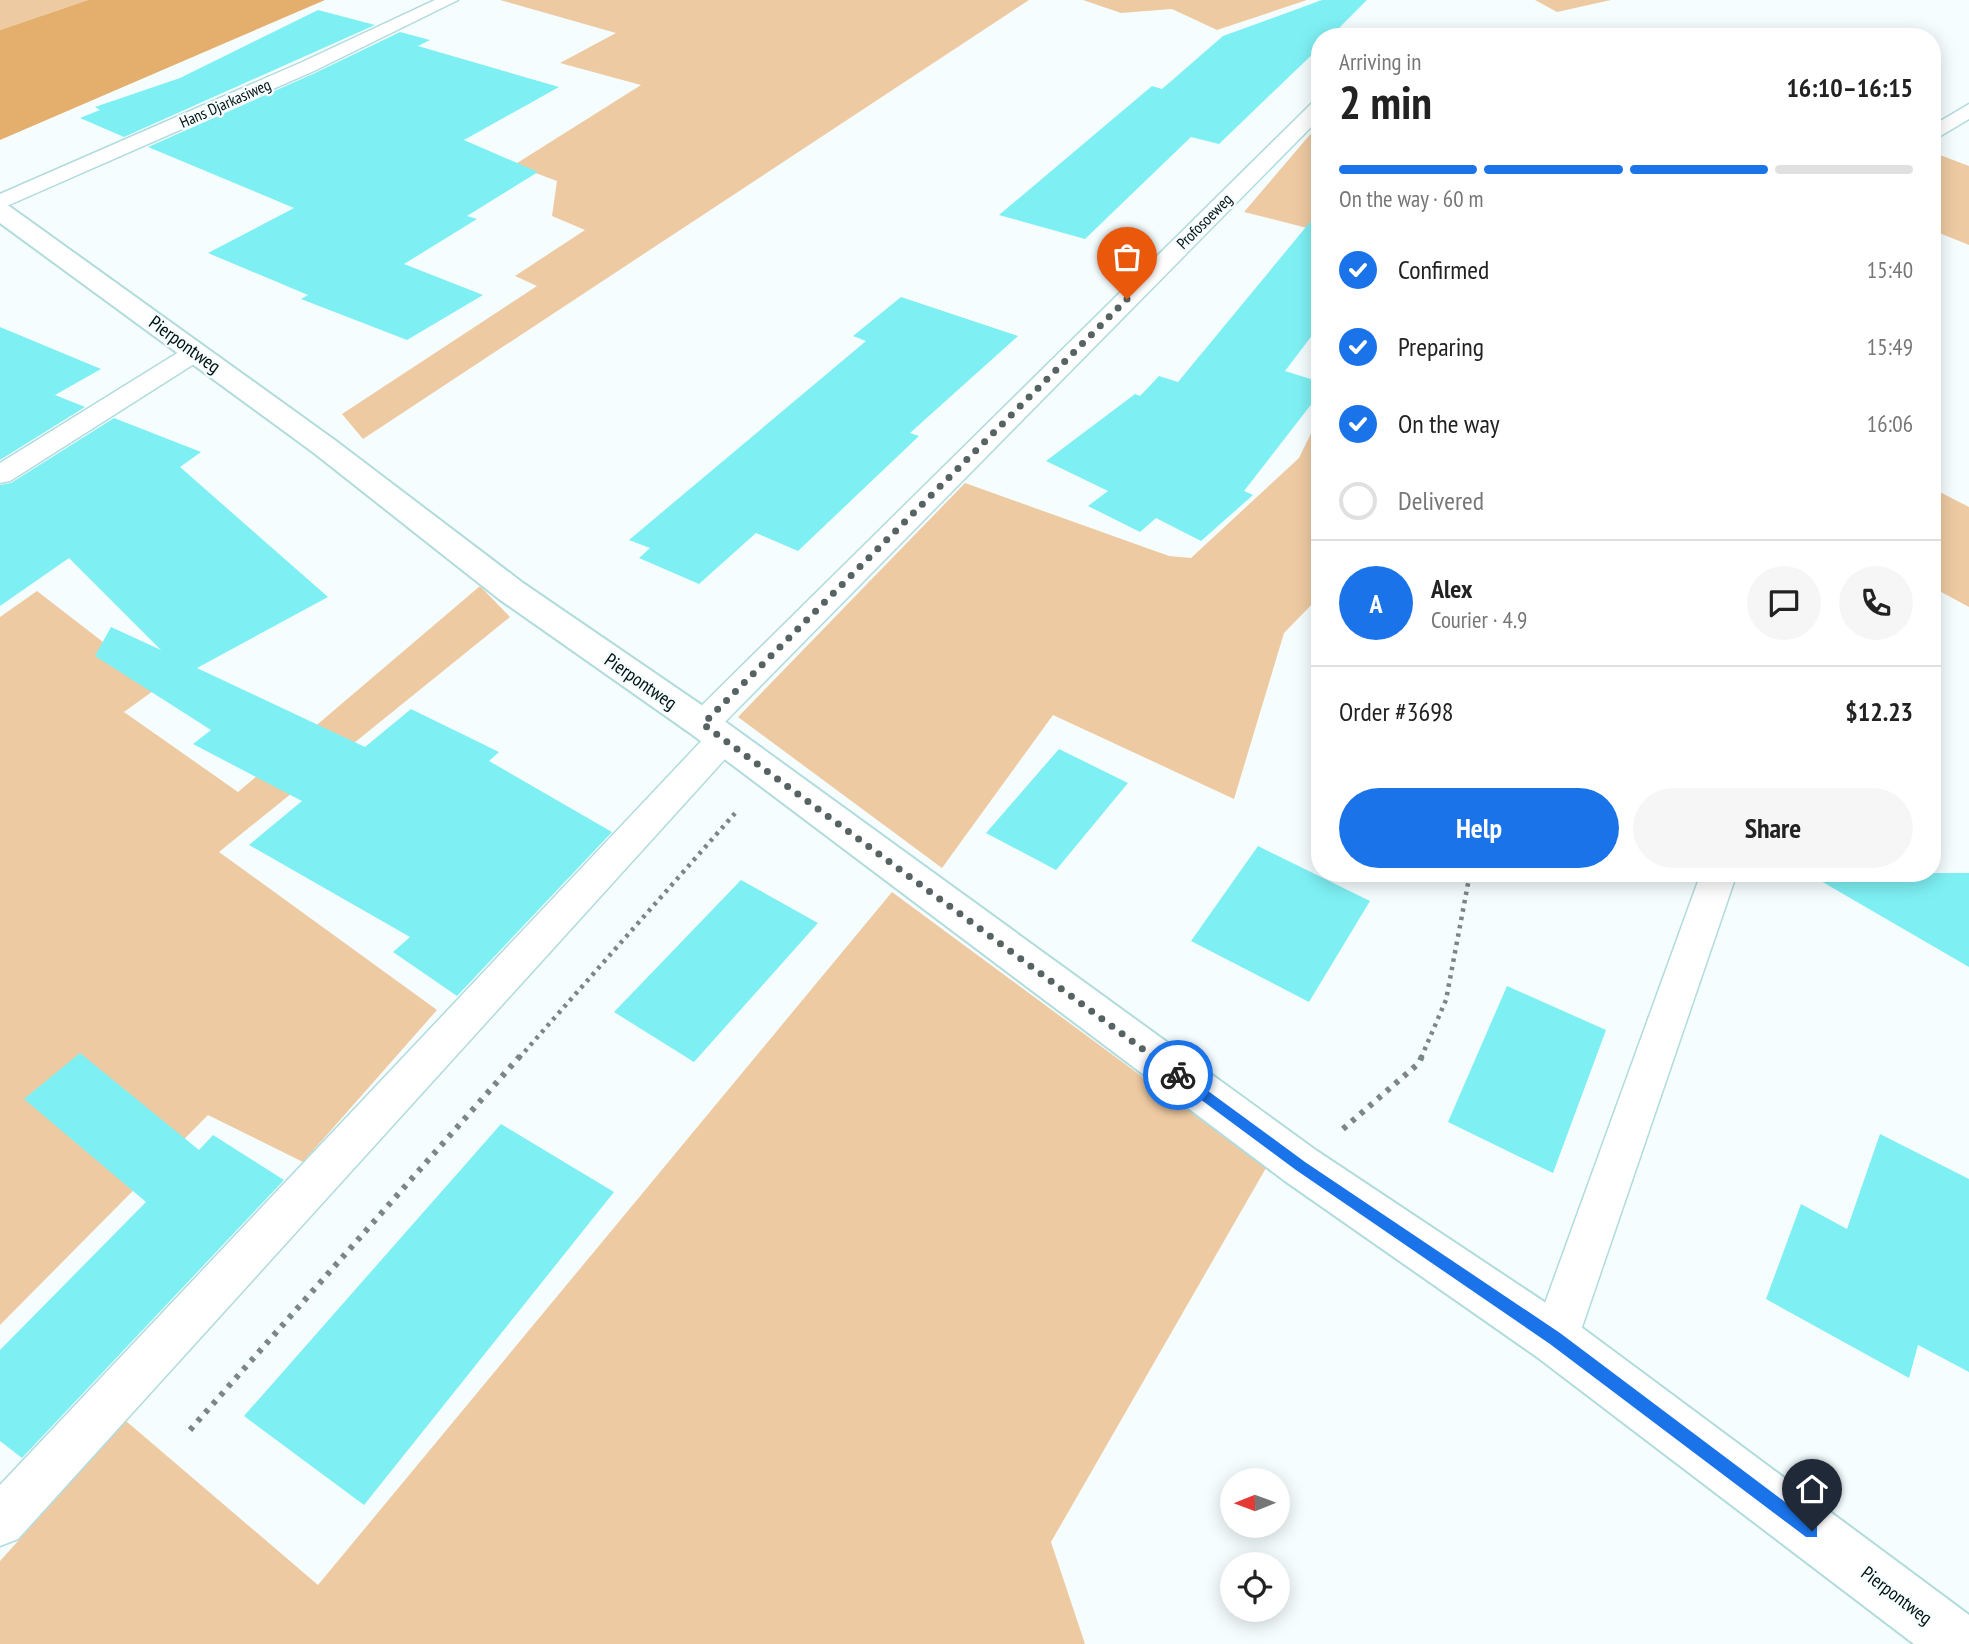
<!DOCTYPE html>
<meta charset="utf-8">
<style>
body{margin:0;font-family:"PT Sans Narrow",sans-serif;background:#f6f6f6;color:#222;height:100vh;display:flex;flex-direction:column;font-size:26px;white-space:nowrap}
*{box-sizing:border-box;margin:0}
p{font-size:23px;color:#767676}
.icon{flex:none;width:38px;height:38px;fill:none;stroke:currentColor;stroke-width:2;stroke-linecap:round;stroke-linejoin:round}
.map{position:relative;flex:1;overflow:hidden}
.sheet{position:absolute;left:1311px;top:28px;width:630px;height:854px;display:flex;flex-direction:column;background:#fff;border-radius:28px;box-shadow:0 4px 18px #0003}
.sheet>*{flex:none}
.needle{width:46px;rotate:269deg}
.controls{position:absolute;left:1220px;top:1468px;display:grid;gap:14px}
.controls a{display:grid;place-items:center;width:70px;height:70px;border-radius:50%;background:#fff;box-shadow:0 4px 18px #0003;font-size:35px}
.pin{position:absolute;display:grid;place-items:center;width:60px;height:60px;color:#fff;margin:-72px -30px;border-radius:50% 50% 50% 0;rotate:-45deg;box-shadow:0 0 7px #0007}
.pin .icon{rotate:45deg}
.courier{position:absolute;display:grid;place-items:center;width:70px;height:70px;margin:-35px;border:5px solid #1a73e8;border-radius:50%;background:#fff;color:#222;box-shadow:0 2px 9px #0007}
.head em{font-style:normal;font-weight:600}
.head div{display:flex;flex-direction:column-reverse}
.head{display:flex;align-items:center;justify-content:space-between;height:119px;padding:0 28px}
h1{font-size:46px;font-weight:600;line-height:52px}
.bar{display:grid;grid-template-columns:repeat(4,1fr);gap:10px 7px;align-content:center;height:84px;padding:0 28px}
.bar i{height:9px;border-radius:5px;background:#e0e0e0}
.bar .current{background:#1a73e8}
.bar p{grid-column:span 4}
.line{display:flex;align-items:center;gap:18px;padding:0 28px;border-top:2px solid #e0e0e0}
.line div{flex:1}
.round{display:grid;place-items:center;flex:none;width:74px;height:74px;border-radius:37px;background:#f6f6f6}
ol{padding:0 28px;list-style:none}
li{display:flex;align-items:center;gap:21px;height:77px}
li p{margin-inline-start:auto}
li .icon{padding:7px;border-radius:50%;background:#1a73e8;color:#fff;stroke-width:4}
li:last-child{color:#767676}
li i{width:38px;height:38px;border:4px solid #e0e0e0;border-radius:50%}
.button{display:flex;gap:14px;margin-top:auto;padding:14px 28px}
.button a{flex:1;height:80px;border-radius:42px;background:#1a73e8;color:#fff;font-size:28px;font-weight:600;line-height:80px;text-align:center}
.button a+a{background:#f6f6f6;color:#222}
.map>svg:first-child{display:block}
.green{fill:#eecaa2}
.forest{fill:#e4af6d}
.building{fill:#7ef0f4}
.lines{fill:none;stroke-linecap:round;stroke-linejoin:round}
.service-casing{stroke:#b1dbdc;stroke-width:3}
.minor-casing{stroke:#b1dbdc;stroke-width:4}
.path-far1{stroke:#7b8686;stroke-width:4.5;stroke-dasharray:3.5 5;stroke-linecap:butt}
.path{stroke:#7b8686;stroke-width:6;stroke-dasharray:4.5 7;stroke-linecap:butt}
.service{fill:#fff;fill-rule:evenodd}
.minor{fill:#fff;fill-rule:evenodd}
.route{fill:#1a73e8}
.done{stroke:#576363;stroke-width:7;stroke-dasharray:0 12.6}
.labels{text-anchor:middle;stroke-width:5;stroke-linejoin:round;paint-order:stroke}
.far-street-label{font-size:16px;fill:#021010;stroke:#f5fdfe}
.street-label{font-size:19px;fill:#021010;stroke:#f5fdfe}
</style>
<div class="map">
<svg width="1969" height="1644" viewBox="0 0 1969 1644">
<rect width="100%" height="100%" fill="#f5fdfe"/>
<path class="green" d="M0 0H88L0 30Z
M500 0H1029L363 439 342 414 537 286 515 276 585 230 552 216 557 181 514 165 641 85 560 63 616 33Z
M1083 0H1307L1217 30 1172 9 1121 13Z
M1535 0H1611L1557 12Z
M1319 124V231L1244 212Z
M1932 152 1969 166V245L1932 230Z
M1319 417V597L1284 633 1234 799 1053 715 942 868 738 717 965 483 1169 556 1191 558 1299 458Z
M1932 488 1969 507V607L1932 587Z
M480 586 510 617 219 852 437 1010 303 1162 208 1115 0 1325V617L37 591 160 686 124 712 238 792Z
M892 892 1266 1168 1051 1542 1085 1644H0V1561L126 1421 318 1585Z"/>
<path class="forest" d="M88 0H325L0 140V30Z"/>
<path class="building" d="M1322 0H1367L1330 37H1320V47L1219 144 1191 137 1085 239 999 215 1152 86 1162 89 1223 36Z
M318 10 375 25 124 137 80 118 100 110 95 107 180 78Z
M400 32 430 40 418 46 559 87 464 140 538 172 467 216 477 219 404 264 483 295 407 340 301 299 308 295 208 253 294 208 148 147 315 73Z
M1320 210V325L1285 371 1320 382V393L1244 491 1253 495 1201 541 1156 518 1140 532 1088 506 1108 491 1046 461 1135 394 1140 396 1159 376 1178 382Z
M901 297 1018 336 910 433 919 436 798 551 756 533 699 584 639 558 650 548 629 540 866 341 853 336Z
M0 327 101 369 55 395 85 407 0 460Z
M114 418 201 452 180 467 328 597 197 668 365 747 411 709 499 752 489 761 612 832 457 996 393 952 410 937 249 845 302 801 193 744 211 730 95 656 111 627 161 650 69 558 0 606V485L11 483Z
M1059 749 1128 783 1056 870 986 833Z
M1258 846 1370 901 1309 1002 1191 941Z
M1807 873H1969V967Z
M741 880 818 923 694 1062 614 1012Z
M1507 986 1606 1030 1553 1173 1448 1122Z
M80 1053 199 1150 213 1135 284 1180 22 1458 0 1441V1350L146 1202 24 1099Z
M501 1124 614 1192 364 1505 244 1416Z
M1880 1134 1969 1179V1372L1918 1345 1909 1378 1766 1299 1801 1204 1847 1229Z"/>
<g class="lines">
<g class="service-casing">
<path id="service" d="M435 0H458L314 71 0 209V194L300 63Z
M1320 100V118L719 728 735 730 740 739 735 748 18 1539 0 1546V1485L707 735 691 732 687 724 691 716 1313 102Z
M1969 104V119L1932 141V126Z
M196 344 205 347 209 352 205 357 10 481 0 483V463L187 347Z
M1701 873H1737L1578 1339 1571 1355 1555 1362 1539 1355 1532 1339Z"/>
</g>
<g class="minor-casing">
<path id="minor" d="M0 204 9 206 336 441 523 583 716 715 1317 1151 1573 1321 1969 1615V1644H1914L1537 1357 1285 1181 690 733 499 599 314 453 0 223Z"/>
</g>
<path class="path-far1" d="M519 1058 737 811
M1421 1058 1446 1000 1470 873"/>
<path class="path" d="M1343 1129 1419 1063 1422 1056
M190 1430 520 1056"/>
<use href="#service" class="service"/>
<use href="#minor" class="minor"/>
</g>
<path class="route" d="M1178 1069 1305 1162 1560 1333 1817 1526V1537H1806L1550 1344 1296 1170 1173 1079 1171 1075Z"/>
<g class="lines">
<path class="done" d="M1127 299 703 724 1178 1075"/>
</g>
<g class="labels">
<g class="far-street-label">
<text transform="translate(225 103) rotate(-24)" y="6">Hans Djarkasiweg</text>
<text transform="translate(1204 221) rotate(-45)" y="6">Profosoeweg</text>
</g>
<g class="street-label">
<text transform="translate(185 344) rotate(36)" y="7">Pierpontweg</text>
<text transform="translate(641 681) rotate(35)" y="7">Pierpontweg</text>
<text transform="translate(1897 1595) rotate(37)" y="7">Pierpontweg</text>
</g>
</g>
</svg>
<div class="controls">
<a><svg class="needle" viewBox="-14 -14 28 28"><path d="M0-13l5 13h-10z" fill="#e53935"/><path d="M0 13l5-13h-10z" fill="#767676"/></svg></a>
<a><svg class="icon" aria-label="locate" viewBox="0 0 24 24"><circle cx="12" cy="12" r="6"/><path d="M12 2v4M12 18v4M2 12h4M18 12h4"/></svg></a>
</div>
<div class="pin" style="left:1127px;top:299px;background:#ea580c"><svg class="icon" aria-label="bag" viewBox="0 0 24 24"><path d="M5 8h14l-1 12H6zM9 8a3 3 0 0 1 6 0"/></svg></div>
<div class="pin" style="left:1812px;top:1531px;background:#1f2937"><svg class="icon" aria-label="home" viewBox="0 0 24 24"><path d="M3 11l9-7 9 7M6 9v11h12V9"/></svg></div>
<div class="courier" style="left:1178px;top:1075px"><svg class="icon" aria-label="bike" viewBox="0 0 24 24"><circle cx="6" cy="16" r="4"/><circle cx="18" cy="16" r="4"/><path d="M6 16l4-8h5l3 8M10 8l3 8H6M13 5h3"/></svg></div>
<section class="sheet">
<div class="head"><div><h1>2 min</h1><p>Arriving in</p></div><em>16:10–16:15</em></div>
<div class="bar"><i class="current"></i><i class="current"></i><i class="current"></i><i></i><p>On the way · 60 m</p></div>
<ol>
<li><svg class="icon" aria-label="check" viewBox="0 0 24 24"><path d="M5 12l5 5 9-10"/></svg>Confirmed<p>15:40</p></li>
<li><svg class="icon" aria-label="check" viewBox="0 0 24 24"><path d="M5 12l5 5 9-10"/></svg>Preparing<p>15:49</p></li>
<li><svg class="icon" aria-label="check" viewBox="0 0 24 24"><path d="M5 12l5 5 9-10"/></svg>On the way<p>16:06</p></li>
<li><i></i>Delivered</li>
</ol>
<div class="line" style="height:126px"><b class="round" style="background:#1a73e8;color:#fff">A</b><div><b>Alex</b><p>Courier · 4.9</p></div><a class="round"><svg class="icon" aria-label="chat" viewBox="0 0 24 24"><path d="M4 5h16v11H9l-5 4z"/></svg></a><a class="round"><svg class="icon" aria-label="phone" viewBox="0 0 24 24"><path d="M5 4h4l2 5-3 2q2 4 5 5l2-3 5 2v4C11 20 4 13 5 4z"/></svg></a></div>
<div class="line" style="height:91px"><div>Order #3698</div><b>$12.23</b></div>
<div class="button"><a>Help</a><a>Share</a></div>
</section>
</div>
